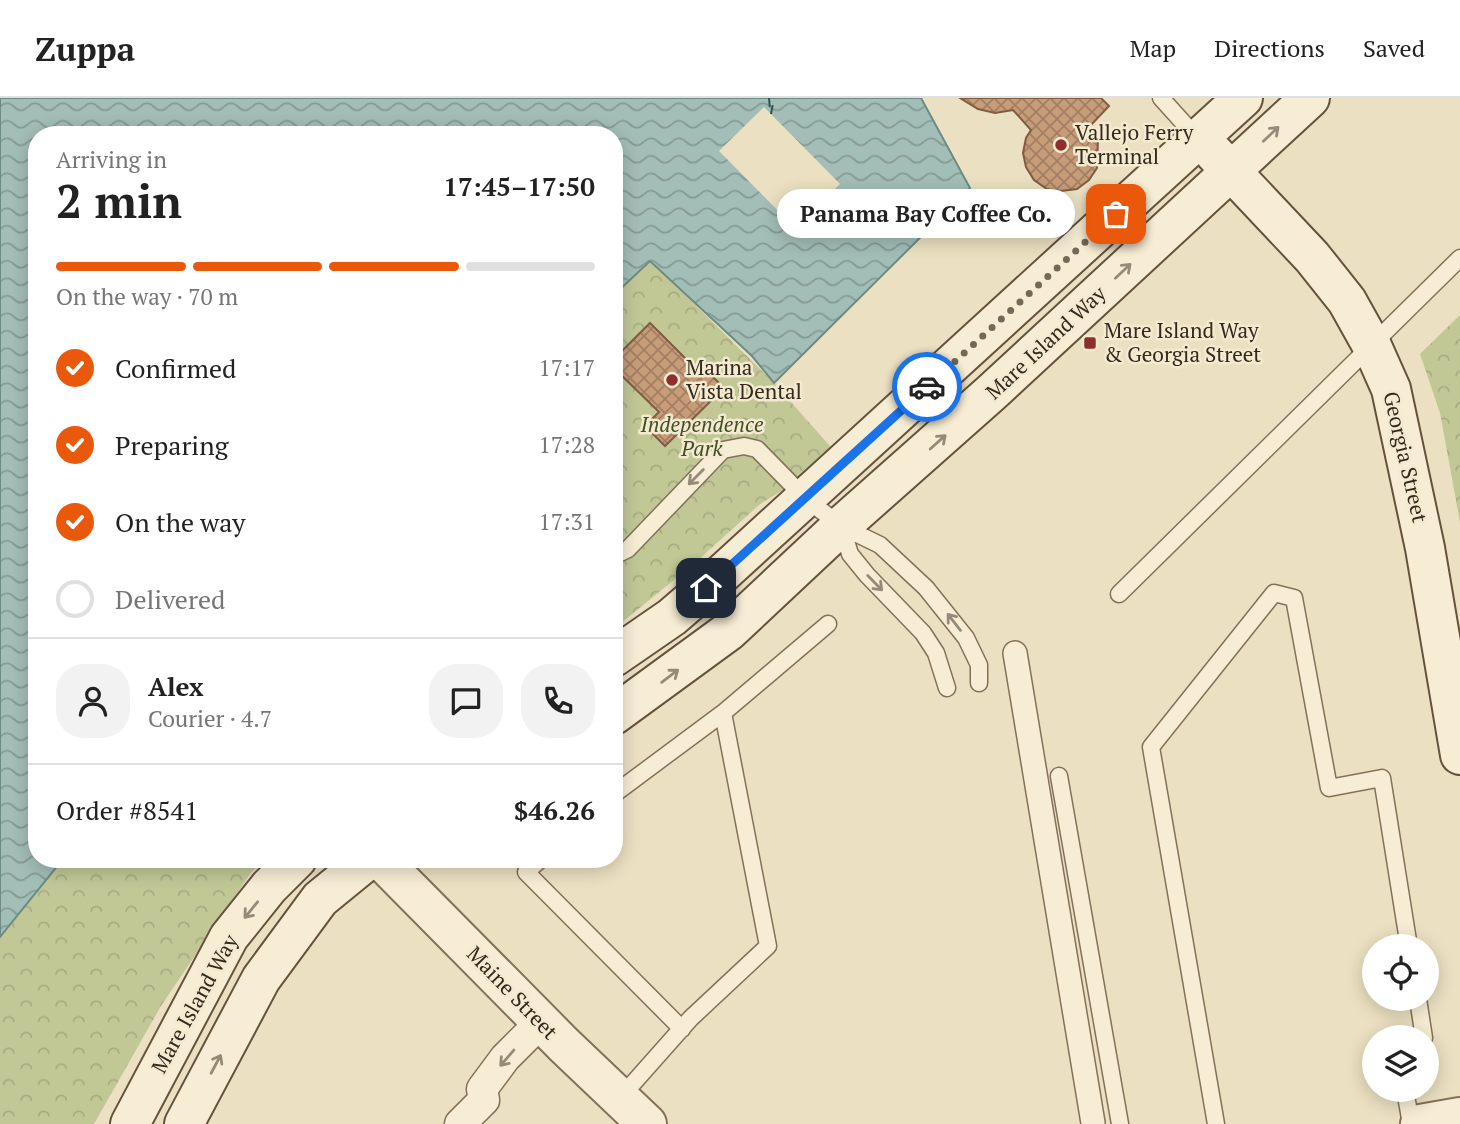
<!DOCTYPE html>
<meta charset="utf-8">
<style>
body{margin:0;font-family:"PT Serif",serif;background:#f2f2f2;color:#222;height:100vh;display:flex;flex-direction:column;font-size:26px;white-space:nowrap}
*{box-sizing:border-box;margin:0}
p{font-size:23px;color:#767676}
.icon{flex:none;width:38px;height:38px;fill:none;stroke:currentColor;stroke-width:2;stroke-linecap:round;stroke-linejoin:round}
.map{position:relative;flex:1;overflow:hidden}
.drawer{position:absolute;left:28px;top:28px;width:595px;height:742px;display:flex;flex-direction:column;background:#fff;border-radius:28px;box-shadow:0 4px 18px #0003}
.drawer>*{flex:none}
.controls{position:absolute;left:1362px;top:836px;display:grid;gap:14px}
.controls a{display:grid;place-items:center;width:77px;height:77px;border-radius:50%;background:#fff;box-shadow:0 4px 18px #0003;font-size:35px}
.pin{position:absolute;display:grid;place-items:center;width:60px;height:60px;color:#fff;margin:-30px;border-radius:14px;box-shadow:0 4px 10px #0006}
.courier{position:absolute;display:grid;place-items:center;width:70px;height:70px;margin:-35px;border:5px solid #1a73e8;border-radius:50%;background:#fff;color:#222;box-shadow:0 2px 9px #0007}
.bubble{position:absolute;height:49px;border-radius:24px;background:#fff;box-shadow:0 4px 18px #0003;font-size:23px;font-weight:800;line-height:49px;text-align:center}
.head em{font-style:normal;font-weight:800}
.head div{display:flex;flex-direction:column-reverse}
.head{display:flex;align-items:center;justify-content:space-between;height:119px;padding:0 28px}
h1{font-size:46px;font-weight:800;line-height:52px}
.bar{display:grid;grid-template-columns:repeat(4,1fr);gap:10px 7px;align-content:center;height:84px;padding:0 28px}
.bar i{height:9px;border-radius:5px;background:#e0e0e0}
.bar .selected{background:#ea580c}
.bar p{grid-column:span 4}
.line{display:flex;align-items:center;gap:18px;padding:0 28px;border-top:2px solid #e0e0e0}
.line div{flex:1}
.round{display:grid;place-items:center;flex:none;width:74px;height:74px;border-radius:28px;background:#f2f2f2}
ol{padding:0 28px;list-style:none}
li{display:flex;align-items:center;gap:21px;height:77px}
li p{margin-inline-start:auto}
li .icon{padding:7px;border-radius:50%;background:#ea580c;color:#fff;stroke-width:4}
li:last-child{color:#767676}
li i{width:38px;height:38px;border:4px solid #e0e0e0;border-radius:50%}
header{display:flex;align-items:center;gap:42px;box-sizing:border-box;height:98px;padding:0 35px;background:#fff;border-bottom:2px solid #e0e0e0}
header strong{font-size:33px}
nav{display:flex;gap:38px;margin-inline-start:auto;font-size:24px}
.map>svg:first-child{display:block}
.forest{fill:url(#forest-crowns)}
.water{fill:url(#water-waves);stroke:#6b8b84;stroke-width:2}
.pier{fill:#ebe0c1}
.lines{fill:none;stroke-linecap:round;stroke-linejoin:round}
.ferry{stroke:#2d5352;stroke-width:2;stroke-dasharray:9 7;stroke-linecap:butt}
.building{fill:url(#building-cross-hatch);stroke:#815c41;stroke-width:2}
.service-casing{stroke:#83715a;stroke-width:19}
.pedestrian-casing{stroke:#83715a;stroke-width:26}
.minor-casing{stroke:#83715a;stroke-width:33}
.tertiary-casing{stroke:#83715a;stroke-width:42}
.secondary-casing{stroke:#65523d;stroke-width:42}
.service{stroke:#f7edd4;stroke-width:16}
.pedestrian{stroke:#f7edd4;stroke-width:23}
.minor{stroke:#f7edd4;stroke-width:30}
.tertiary{stroke:#f7edd4;stroke-width:38}
.secondary{stroke:#f7edd4;stroke-width:38}
.oneway{stroke:#968b78}
.done{stroke:#746956;stroke-width:7;stroke-dasharray:0 12.6}
.route{stroke:#1a73e8;stroke-width:9}
.poi-dot{fill:#8f2f2d;stroke:#f3ead0;stroke-width:2.5}
.labels{text-anchor:middle;stroke-width:5;stroke-linejoin:round;paint-order:stroke}
.poi-label{font-size:21px;fill:#34291d;stroke:#f3ead0;text-anchor:start}
.street-label{font-size:21px;fill:#34291d;stroke:#f3ead0}
.park-label{font-size:21px;font-style:italic;fill:#434f25;stroke:#f3ead0}
</style>
<header>
<strong>Zuppa</strong>
<nav><a>Map</a><a>Directions</a><a>Saved</a></nav>
</header>
<div class="map">
<svg width="1460" height="1026" viewBox="0 0 1460 1026">
<defs>
<pattern id="forest-crowns" width="20" height="18" patternUnits="userSpaceOnUse" patternTransform="scale(1.75)"><rect width="20" height="18" fill="#c1c896"/><path d="M2 6a3 3 0 1 1 6 0M12 15a3 3 0 1 1 6 0" fill="none" stroke="#a6ac81"/></pattern>
<pattern id="water-waves" width="16" height="10" patternUnits="userSpaceOnUse" patternTransform="scale(1.75)"><rect width="16" height="10" fill="#a3beb7"/><path d="M0 5q4-4 8 0t8 0" fill="none" stroke="#869a94"/></pattern>
<pattern id="building-cross-hatch" width="8" height="8" patternUnits="userSpaceOnUse" patternTransform="scale(1.75)"><rect width="8" height="8" fill="#c79c79"/><path d="M0 0l8 8M0 8l8-8" fill="none" stroke="#a27f63"/></pattern>
</defs>
<rect width="100%" height="100%" fill="#ebe0c1"/>
<path class="forest" d="M650 162 774 285 838 357 759 407 697 463 614 531V197Z
M1460 217V424L1440 315 1420 256Z
M63 761H263L250 776 161 908 94 1026H0V839Z"/>
<path class="water" d="M0 0H921L970 90 774 285 752 258 650 163 614 197V37H37V761H63L0 839Z"/>
<path class="pier" d="M764 9 840 86 795 130 719 53Z"/>
<g class="lines">
<path class="ferry" d="M769 0 770 11
M771 16 774 0"/>
</g>
<path class="building" d="M960 0H1101L1109 8 1089 29 1098 40 1097 70 1089 82 1077 91 1061 93 1047 91 1034 82 1026 69 1023 55 1026 40 1031 32 1013 12 995 15 978 11Z
M650 225 700 275 704 270 724 290 665 348 645 328 659 314 614 270V261Z"/>
<g class="lines">
<g class="service-casing">
<path id="service" d="M1161 0 1198 41
M842 430 850 456 867 477 923 535 936 555 947 590
M614 458 628 451 723 352 744 348 757 351 805 400 841 428 880 447 926 490 966 540 979 567V585
M1119 496 1460 160
M723 615 828 526
M1059 678 1120 1026
M614 696 723 615 768 848 691 920 620 1000
M541 761 526 774 682 931
M1418 901 1424 940
M1405 992 1411 1026
M1216 1026 1151 649 1274 495 1294 500 1329 690 1382 680 1409 849"/>
</g>
<g class="pedestrian-casing">
<path id="pedestrian" d="M1015 555 1093 1025"/>
</g>
<g class="minor-casing">
<path id="minor" d="M460 1026 484 1002 482 991 505 960 542 923"/>
</g>
<g class="tertiary-casing">
<path id="tertiary" d="M380 761 564 947 647 1026
M1420 1026 1460 1019"/>
</g>
<g class="secondary-casing">
<path id="secondary" d="M1214 55 1312 159 1347 203 1371 246 1391 291 1425 450 1460 657
M614 559 672 519 723 475 1243 0
M614 617 729 533 841 428 991 295 1310 0
M130 1026 229 839 269 789 297 761
M184 1026 261 881 320 801 369 761"/>
</g>
<use href="#service" class="service"/>
<use href="#pedestrian" class="pedestrian"/>
<use href="#minor" class="minor"/>
<use href="#tertiary" class="tertiary"/>
<use href="#secondary" class="secondary"/>
</g>
<defs><path id="oneway-shaft" d="M-6 0H5M1.5-3L5.5 0L1.5 3" fill="none" stroke-width="1.6" stroke-linecap="round" stroke-linejoin="round" transform="scale(1.75)"/></defs>
<g class="oneway">
<use href="#oneway-shaft" transform="translate(1271 36) rotate(-43)"/>
<use href="#oneway-shaft" transform="translate(1123 173) rotate(-43)"/>
<use href="#oneway-shaft" transform="translate(938 344) rotate(-42)"/>
<use href="#oneway-shaft" transform="translate(696 379) rotate(135)"/>
<use href="#oneway-shaft" transform="translate(875 485) rotate(46)"/>
<use href="#oneway-shaft" transform="translate(954 524) rotate(-128)"/>
<use href="#oneway-shaft" transform="translate(670 578) rotate(-37)"/>
<use href="#oneway-shaft" transform="translate(251 812) rotate(129)"/>
<use href="#oneway-shaft" transform="translate(507 960) rotate(131)"/>
<use href="#oneway-shaft" transform="translate(216 966) rotate(-62)"/>
</g>
<g class="lines">
<path class="done" d="M927 289 1116 116"/>
<path class="route" d="M706 490 927 289"/>
</g>
<g class="poi-dot">
<circle cx="1061" cy="47" r="7"/>
<rect x="1083" y="238" width="14" height="14" rx="3.5"/>
<circle cx="672" cy="282" r="7"/>
</g>
<g class="labels">
<g class="poi-label">
<text x="1075" y="42">Vallejo Ferry<tspan x="1075" dy="24">Terminal</tspan></text>
<text x="1104" y="240">Mare Island Way<tspan x="1104" dy="24">&amp; Georgia Street</tspan></text>
<text x="686" y="277">Marina<tspan x="686" dy="24">Vista Dental</tspan></text>
</g>
<g class="street-label">
<text transform="translate(1046 245) rotate(-43)" y="7">Mare Island Way</text>
<text transform="translate(1405 359) rotate(77)" y="7">Georgia Street</text>
<text transform="translate(512 895) rotate(46)" y="7">Maine Street</text>
<text transform="translate(195 906) rotate(-61)" y="7">Mare Island Way</text>
</g>
<g class="park-label">
<text x="702" y="334">Independence<tspan x="702" dy="24">Park</tspan></text>
</g>
</g>
</svg>
<div class="controls">
<a><svg class="icon" aria-label="locate" viewBox="0 0 24 24"><circle cx="12" cy="12" r="6"/><path d="M12 2v4M12 18v4M2 12h4M18 12h4"/></svg></a>
<a><svg class="icon" aria-label="layers" viewBox="0 0 24 24"><path d="M12 4l9 5-9 5-9-5zM3 14l9 5 9-5"/></svg></a>
</div>
<div class="pin" style="left:1116px;top:116px;background:#ea580c"><svg class="icon" aria-label="bag" viewBox="0 0 24 24"><path d="M5 8h14l-1 12H6zM9 8a3 3 0 0 1 6 0"/></svg></div>
<div class="pin" style="left:706px;top:490px;background:#1f2937"><svg class="icon" aria-label="home" viewBox="0 0 24 24"><path d="M3 11l9-7 9 7M6 9v11h12V9"/></svg></div>
<div class="courier" style="left:927px;top:289px"><svg class="icon" aria-label="car" viewBox="0 0 24 24"><path d="M5 17H2v-5l4-1 3-4h7l3 4 3 1v5h-3M9 17h6M6 11h13"/><circle cx="7" cy="17" r="2"/><circle cx="17" cy="17" r="2"/></svg></div>
<div class="bubble" style="left:777px;top:91px;width:298px">Panama Bay Coffee Co.</div>
<section class="drawer">
<div class="head"><div><h1>2 min</h1><p>Arriving in</p></div><em>17:45–17:50</em></div>
<div class="bar"><i class="selected"></i><i class="selected"></i><i class="selected"></i><i></i><p>On the way · 70 m</p></div>
<ol>
<li><svg class="icon" aria-label="check" viewBox="0 0 24 24"><path d="M5 12l5 5 9-10"/></svg>Confirmed<p>17:17</p></li>
<li><svg class="icon" aria-label="check" viewBox="0 0 24 24"><path d="M5 12l5 5 9-10"/></svg>Preparing<p>17:28</p></li>
<li><svg class="icon" aria-label="check" viewBox="0 0 24 24"><path d="M5 12l5 5 9-10"/></svg>On the way<p>17:31</p></li>
<li><i></i>Delivered</li>
</ol>
<div class="line" style="height:126px"><a class="round"><svg class="icon" aria-label="person" viewBox="0 0 24 24"><circle cx="12" cy="8" r="4"/><path d="M4 21q1-7 8-7t8 7"/></svg></a><div><b>Alex</b><p>Courier · 4.7</p></div><a class="round"><svg class="icon" aria-label="chat" viewBox="0 0 24 24"><path d="M4 5h16v11H9l-5 4z"/></svg></a><a class="round"><svg class="icon" aria-label="phone" viewBox="0 0 24 24"><path d="M5 4h4l2 5-3 2q2 4 5 5l2-3 5 2v4C11 20 4 13 5 4z"/></svg></a></div>
<div class="line" style="height:91px"><div>Order #8541</div><b>$46.26</b></div>
</section>
</div>
